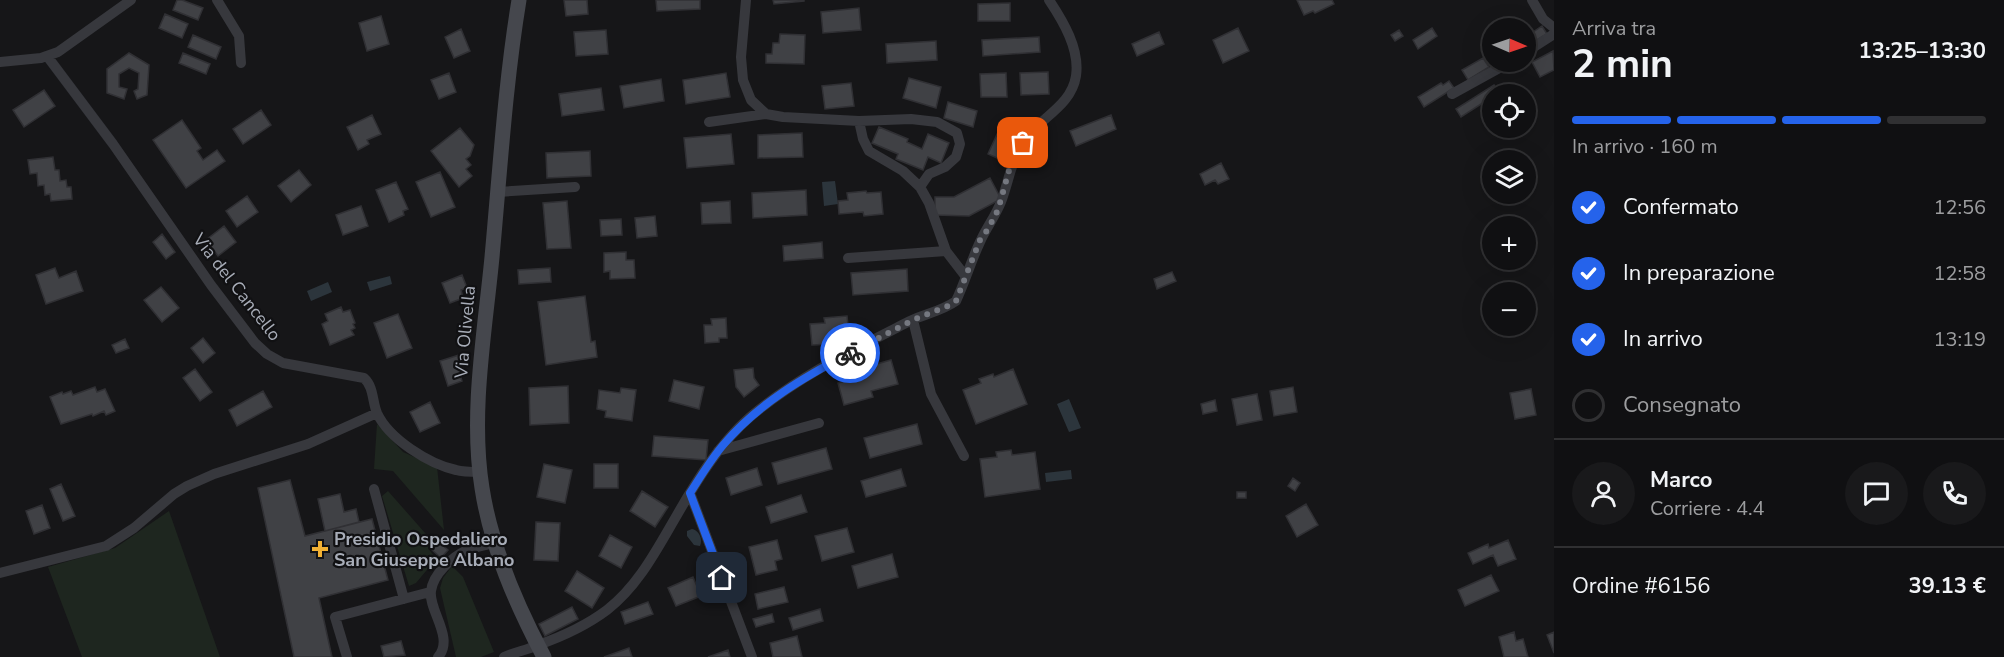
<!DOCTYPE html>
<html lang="it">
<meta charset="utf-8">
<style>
body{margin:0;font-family:"Nunito Sans",sans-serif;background:#19191b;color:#f1f3f6;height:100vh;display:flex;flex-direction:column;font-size:22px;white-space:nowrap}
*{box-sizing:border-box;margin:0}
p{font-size:20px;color:#9c9d9f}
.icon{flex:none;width:33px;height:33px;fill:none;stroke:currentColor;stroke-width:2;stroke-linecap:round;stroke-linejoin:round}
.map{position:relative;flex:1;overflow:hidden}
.details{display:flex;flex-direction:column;background:#101012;width:450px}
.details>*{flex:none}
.needle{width:39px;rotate:92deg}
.tools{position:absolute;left:1482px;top:18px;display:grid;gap:12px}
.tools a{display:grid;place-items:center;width:54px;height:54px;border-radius:50%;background:#101012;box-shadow:0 6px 24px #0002,0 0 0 2px #303032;font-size:30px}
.pin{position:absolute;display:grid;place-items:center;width:51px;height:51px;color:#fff;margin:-26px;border-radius:12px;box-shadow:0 3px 9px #0006}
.courier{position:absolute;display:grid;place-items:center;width:60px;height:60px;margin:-30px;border:4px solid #2563eb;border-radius:50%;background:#fff;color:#222;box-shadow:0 2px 8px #0007}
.summary em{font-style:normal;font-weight:700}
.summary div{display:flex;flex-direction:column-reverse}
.summary{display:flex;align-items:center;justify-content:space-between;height:102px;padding:0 18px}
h1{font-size:39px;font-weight:700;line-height:45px}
.bar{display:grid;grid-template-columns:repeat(4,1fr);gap:9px 6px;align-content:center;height:72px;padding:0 18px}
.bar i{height:8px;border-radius:4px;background:#303032}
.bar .selected{background:#2563eb}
.bar p{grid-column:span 4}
.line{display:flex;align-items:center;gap:15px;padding:0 18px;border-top:2px solid #303032}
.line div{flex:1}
.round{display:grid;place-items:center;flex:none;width:63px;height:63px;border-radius:32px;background:#19191b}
ol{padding:0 18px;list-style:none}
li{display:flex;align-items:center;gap:18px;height:66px}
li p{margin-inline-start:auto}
li .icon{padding:6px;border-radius:50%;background:#2563eb;color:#fff;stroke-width:4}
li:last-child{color:#9c9d9f}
li i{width:33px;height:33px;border:3px solid #303032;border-radius:50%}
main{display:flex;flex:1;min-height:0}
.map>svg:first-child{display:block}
.green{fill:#1e261f}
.water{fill:#2c353c}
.building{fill:#404145;stroke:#303034;stroke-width:1.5}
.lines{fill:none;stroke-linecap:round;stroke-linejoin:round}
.minor{stroke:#37383d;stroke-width:10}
.secondary{stroke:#45474d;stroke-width:15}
.done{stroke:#757880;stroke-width:6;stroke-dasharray:0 10.8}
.route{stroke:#2563eb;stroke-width:8}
.poi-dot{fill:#f2b134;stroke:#111113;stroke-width:2}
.labels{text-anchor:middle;stroke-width:4.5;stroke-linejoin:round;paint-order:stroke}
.street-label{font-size:18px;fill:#a8adb8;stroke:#111113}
.poi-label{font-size:18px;font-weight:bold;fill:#a8adb8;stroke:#111113;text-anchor:start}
</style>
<main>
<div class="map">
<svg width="1554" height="657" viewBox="0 0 1554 657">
<rect width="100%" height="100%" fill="#161618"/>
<path class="green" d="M377 424 403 452 437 467 444 530 393 471 374 469Z
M388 491 433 542 428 548 436 559 416 583 409 586 382 496Z
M169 511 220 657H82L48 567 115 548Z
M452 566 463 577 494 652 481 657H456L440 588 443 578Z"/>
<path class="water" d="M835 181 838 204 824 206 822 182Z
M390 276 392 284 370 291 367 282Z
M328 282 332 292 311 301 307 291Z
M1069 399 1081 428 1069 432 1057 404Z
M1071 470 1072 479 1046 482 1045 473Z
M692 529C699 530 703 539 700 546L694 545 687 536V531Z"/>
<path class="building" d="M177 0H182L203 8 198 20 173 10Z
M564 0H587L588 14 566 16Z
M656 0H700V9L657 11Z
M773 0H804V1L774 4Z
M1297 0H1332L1334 4 1315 13 1313 11 1304 15Z
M1010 3V21H978V4Z
M859 8 861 30 823 33 821 12Z
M165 14 188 24 182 38 159 28Z
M381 16 389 44 367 51 359 23Z
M1542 26 1547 34 1526 47V33L1527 36Z
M1238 28 1249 51 1223 63 1213 40Z
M1432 28 1437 36 1418 49 1413 40Z
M461 29 470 51 454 58 445 37Z
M606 30 608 54 576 56 574 32Z
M1399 30 1403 36 1395 41 1391 35Z
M1159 32 1164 44 1137 56 1132 44Z
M780 34 805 35 804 64 766 63V54H772L773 43H779Z
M193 35 221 47 216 59 188 47Z
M1039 37 1040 52 983 56 982 40Z
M936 41 937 60 887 63 886 44Z
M1553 51 1554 70 1540 77 1532 62Z
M129 53 149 65 147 95 137 99 134 91 138 89 139 73 129 68 119 74V87L127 89 124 99 107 93V69Z
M183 53 210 64 206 74 179 63Z
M1483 58 1489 67 1468 80 1462 70Z
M1048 72 1049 94 1021 95 1020 73Z
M449 73 456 92 439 99 431 80Z
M726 73 730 97 686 104 683 80Z
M1006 73 1007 97H981L980 74Z
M909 78 941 87 936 108 903 98Z
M661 79 664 101 624 108 620 86Z
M1449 81 1454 88 1424 107 1418 97 1441 83 1443 85Z
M851 83 854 106 825 109 822 86Z
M1494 85 1499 93 1492 94V97L1461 117 1456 109Z
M601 88 604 110 562 116 559 94Z
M44 90 55 106 24 127 13 110Z
M948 102 977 111 973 127 944 118Z
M261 110 271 125 243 144 233 129Z
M372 115 381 134 367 140 369 144 358 150 347 127Z
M1111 115 1116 129 1076 146 1070 131Z
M182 120 201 148 197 151 203 160 217 150 225 161 186 188 153 140Z
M879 127 908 139 907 142 922 149 928 134 949 143 941 163 928 157 923 170 896 159 898 154 872 143Z
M460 128 474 145 470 156 466 159 471 165 466 169 472 176 459 187 431 151Z
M999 130 1019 139 1008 163 988 154Z
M802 133 803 157 758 158V135Z
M731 134 734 164 687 168 684 138Z
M590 151 591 176 547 178 546 153Z
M53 157 55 170H59L60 181 66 180 67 187H71L72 199 51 201 50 194 45 195 44 185 38 186 37 173 30 174 28 160Z
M1221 163 1229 179 1218 184 1215 180 1205 185 1200 174Z
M299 170 311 185 291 202 278 186Z
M440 172 455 207 431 217 416 182Z
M990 178 1001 199 969 216 935 215V197H954Z
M396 182 408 209 403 211 404 215 389 222 376 190Z
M806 190 807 215 753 218 752 193Z
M866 191 867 193 881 192 883 214 864 216 863 212 839 214 838 201 848 200 847 193Z
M247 196 258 212 237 227 226 211Z
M567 201 571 248 547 249 543 203Z
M730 201 731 223 702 224 701 203Z
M361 206 368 226 343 235 336 215Z
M655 216 657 236 637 238 635 218Z
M621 219 622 235 601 236 600 220Z
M224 226 236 242 218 256 206 240Z
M162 234 175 252 166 259 153 242Z
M822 242 823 258 784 261 783 246Z
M626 252V260H634L635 278 610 279V271L604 272V253Z
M55 268 59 278 76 271 83 291 46 304 36 275Z
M550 268 551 282 519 284 518 270Z
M907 269 908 291 853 295 851 273Z
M1172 272 1176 281 1157 289 1154 279Z
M462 275 467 288 461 290 463 298 450 303 442 283Z
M161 287 179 308 162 322 144 300Z
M585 296 591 342 595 341 597 357 546 365 538 302Z
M341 307 343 312 350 310 355 323 353 324 355 328 351 330 354 335 330 345 322 324 328 321 325 314Z
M398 314 412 348 387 358 374 323Z
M847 316 849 334 835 335V344L812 345 810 324 825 323 824 318Z
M726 318 727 338H719V342L705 343 704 325H712L711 319Z
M203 338 215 353 203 363 191 348Z
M125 339 129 348 116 353 112 345Z
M459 355 465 373 460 375 462 381 448 386 440 361Z
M891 360 898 384 871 391 873 397 844 405 838 383 864 376 862 368Z
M753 368 754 378 759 385 744 397 736 387 734 370Z
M195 369 212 392 200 401 183 378Z
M1013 369 1027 404 976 424 963 390 981 383 979 379 993 374 994 377Z
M674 380 704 387 699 409 669 401Z
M568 386 569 423 530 425 529 388Z
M95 387 97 392 105 389 115 411 106 415 104 411 93 416 92 414 61 424 50 397 62 392 63 394 71 391 73 395Z
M1293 387 1297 412 1274 416 1270 391Z
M621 388 636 390 632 421 605 417 606 411 597 409 599 390 620 393Z
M1531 389 1536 415 1515 419 1510 393Z
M263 391 272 407 237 426 229 410Z
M1257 394 1262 420 1237 425 1232 399Z
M1215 400 1217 411 1203 414 1201 404Z
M430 402 440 423 420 432 410 412Z
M917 424 922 444 870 458 864 438Z
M654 436 708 440 706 460 652 456Z
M826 448 832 469 778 484 772 463Z
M1011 450 1012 455 1035 452 1040 489 985 497 980 459 997 457 996 452Z
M544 464 572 470 565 503 537 497Z
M594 464H618V488H594Z
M757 468 762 485 731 495 726 478Z
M901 469 906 486 866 497 861 481Z
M1293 478 1300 483 1295 491 1288 486Z
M290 480 305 536 372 519 388 580 319 598 332 657H294L258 488Z
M61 484 75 516 63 521 50 489Z
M642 491 668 507 655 527 630 511Z
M1237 492H1246V498H1237Z
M340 494 344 512 356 509 359 522 325 531 318 499Z
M801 495 807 512 771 523 766 507Z
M1306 504 1318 525 1297 537 1286 516Z
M42 505 50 528 34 534 26 511Z
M536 522 560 523 558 561 534 560Z
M847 528 854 552 822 561 815 536Z
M610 535 632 547 621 568 599 556Z
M777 540 782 559 775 561 777 570 756 575 749 547Z
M1508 540 1516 559 1498 566 1493 555 1473 564 1468 553 1488 544 1489 548Z
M438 541 448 550 441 558 431 549Z
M892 554 898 577 858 588 852 566Z
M577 571 604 588 592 608 565 591Z
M1491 575 1499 591 1465 606 1458 590Z
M693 577 701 596 676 606 668 588Z
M784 587 788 602 758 609 755 594Z
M648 602 653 614 625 624 621 612Z
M572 607 578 619 545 636 539 624Z
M820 609 823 621 793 630 789 618Z
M772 614 774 622 756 627 753 619Z
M1514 632 1516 641 1523 639 1528 657H1504L1499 637Z
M1554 632V653L1547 635Z
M797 636 802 657H773L770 643Z
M401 641 405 655 384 657 381 646Z
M629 648 632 657H604Z
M728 650 730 657H708Z"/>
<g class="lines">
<path class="minor" d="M217 0 239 36 241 63
M746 0 741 57 743 80 751 100 766 114 783 117 859 121 911 119 937 122 957 133 960 144 956 157 945 167 929 174 920 187
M1532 0 1543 19 1554 28
M1526 52 1554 34
M47 56 113 144 211 285 255 343 267 354 283 363 364 378C374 387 372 401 377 413 389 439 429 464 456 470 463 472 472 472 480 472
M0 62 41 58 58 52 131 0
M1452 94 1510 62
M859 121 863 139 869 151 903 171 920 187 929 203 946 251 966 277
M709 122 766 114
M498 192 575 187
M848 258 946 251
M913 320 931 394 964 456
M718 451 819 423
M374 489 404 599
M690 493 752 657
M0 573 106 546 134 528 174 494 187 486 214 474 308 444 377 413
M347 657 335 617 430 592
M438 657C455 638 428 610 431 591 433 574 452 557 467 550 475 547 485 545 494 543
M504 657C515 652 527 650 538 645 561 637 587 625 607 610 639 585 657 549 677 515 697 480 719 444 750 417 797 377 855 349 910 321 925 314 942 311 956 301 965 282 971 261 980 242 986 228 995 217 1001 202 1009 181 1011 161 1023 142 1039 118 1071 107 1076 76 1080 49 1063 21 1049 0"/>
<path class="secondary" d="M519 0C505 85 500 171 492 257 485 331 470 413 482 488 491 547 516 604 544 657"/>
</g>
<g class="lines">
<path class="done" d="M850 353 913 320 948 306 956 301 980 240 988 229 998 210 1010 167 1023 143"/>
<path class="route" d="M722 578 690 493C701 476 711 459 724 444 758 404 804 377 850 353"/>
</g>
<path class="poi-dot" d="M317 540h6v6h6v6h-6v6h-6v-6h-6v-6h6z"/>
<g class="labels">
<g class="street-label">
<text transform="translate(237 287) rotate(52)" y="6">Via del Cancello</text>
<text transform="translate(465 332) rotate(-85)" y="6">Via Olivella</text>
</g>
<g class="poi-label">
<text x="334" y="545">Presidio Ospedaliero<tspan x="334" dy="21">San Giuseppe Albano</tspan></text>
</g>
</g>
</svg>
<div class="tools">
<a><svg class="needle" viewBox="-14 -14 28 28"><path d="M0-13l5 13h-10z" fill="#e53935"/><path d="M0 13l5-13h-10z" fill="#9c9d9f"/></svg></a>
<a><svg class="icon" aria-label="locate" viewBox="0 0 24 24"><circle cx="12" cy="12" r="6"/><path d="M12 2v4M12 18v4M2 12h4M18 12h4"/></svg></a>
<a><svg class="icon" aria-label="layers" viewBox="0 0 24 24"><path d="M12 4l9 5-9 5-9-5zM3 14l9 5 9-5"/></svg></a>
<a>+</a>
<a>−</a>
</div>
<div class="pin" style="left:1023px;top:143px;background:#ea580c"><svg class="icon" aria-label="bag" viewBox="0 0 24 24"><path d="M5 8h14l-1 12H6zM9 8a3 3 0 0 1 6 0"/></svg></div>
<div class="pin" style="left:722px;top:578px;background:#1f2937"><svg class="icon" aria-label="home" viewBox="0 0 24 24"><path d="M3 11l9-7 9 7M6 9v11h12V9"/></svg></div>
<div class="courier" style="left:850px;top:353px"><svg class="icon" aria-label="bike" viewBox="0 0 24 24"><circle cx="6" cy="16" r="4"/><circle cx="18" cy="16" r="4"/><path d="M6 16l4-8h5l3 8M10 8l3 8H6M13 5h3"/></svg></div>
</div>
<section class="details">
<div class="summary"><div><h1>2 min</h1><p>Arriva tra</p></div><em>13:25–13:30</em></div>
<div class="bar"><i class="selected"></i><i class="selected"></i><i class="selected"></i><i></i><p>In arrivo · 160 m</p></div>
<ol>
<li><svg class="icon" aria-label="check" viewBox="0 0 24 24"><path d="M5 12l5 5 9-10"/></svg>Confermato<p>12:56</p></li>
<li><svg class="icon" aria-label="check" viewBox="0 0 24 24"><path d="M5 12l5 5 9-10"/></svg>In preparazione<p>12:58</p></li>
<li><svg class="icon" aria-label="check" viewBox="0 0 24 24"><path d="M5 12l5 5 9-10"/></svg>In arrivo<p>13:19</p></li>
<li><i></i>Consegnato</li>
</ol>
<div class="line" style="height:108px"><a class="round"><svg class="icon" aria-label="person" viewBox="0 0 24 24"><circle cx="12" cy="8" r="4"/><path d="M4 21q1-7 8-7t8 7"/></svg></a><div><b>Marco</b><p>Corriere · 4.4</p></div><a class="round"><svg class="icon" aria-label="chat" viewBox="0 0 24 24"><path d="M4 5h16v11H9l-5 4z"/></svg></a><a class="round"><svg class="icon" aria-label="phone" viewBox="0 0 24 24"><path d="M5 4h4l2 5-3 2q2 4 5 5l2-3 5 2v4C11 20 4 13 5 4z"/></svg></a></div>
<div class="line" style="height:78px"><div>Ordine #6156</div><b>39.13 €</b></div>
</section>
</main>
